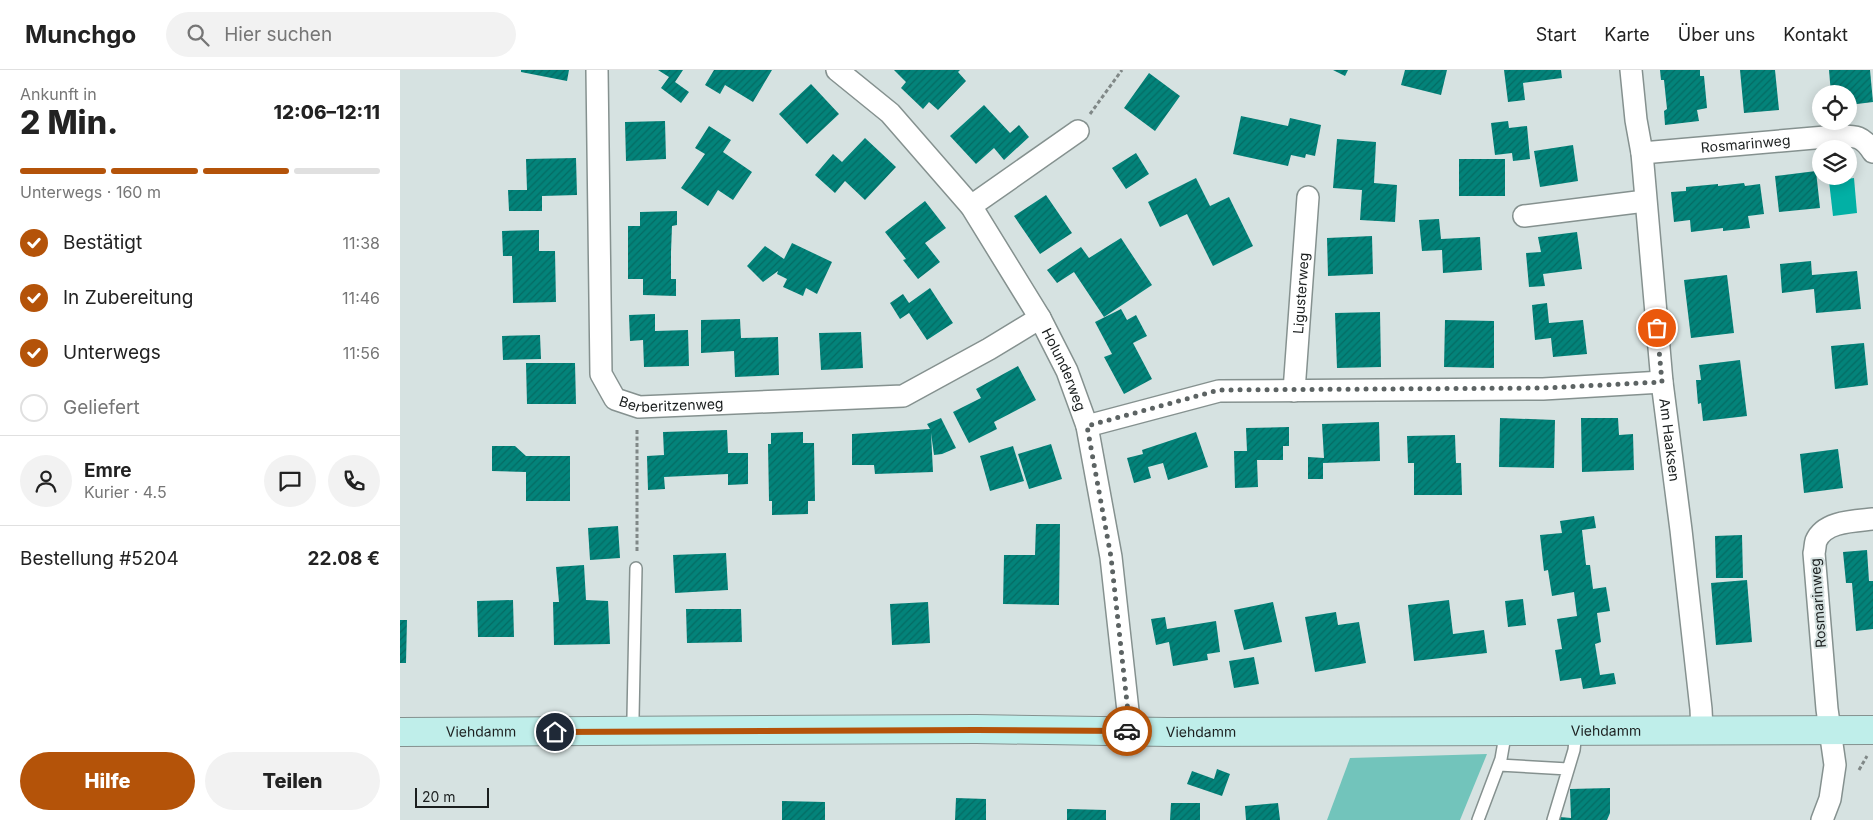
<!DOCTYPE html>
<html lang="de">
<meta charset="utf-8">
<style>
body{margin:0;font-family:Inter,sans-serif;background:#f2f2f2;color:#222;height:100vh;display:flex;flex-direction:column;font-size:19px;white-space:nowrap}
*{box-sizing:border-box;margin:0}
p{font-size:16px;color:#767676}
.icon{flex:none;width:28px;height:28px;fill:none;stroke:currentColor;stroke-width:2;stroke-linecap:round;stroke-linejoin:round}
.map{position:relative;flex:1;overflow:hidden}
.side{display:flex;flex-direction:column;background:#fff;width:400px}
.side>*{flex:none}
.fabs{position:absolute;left:1412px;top:15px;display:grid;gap:10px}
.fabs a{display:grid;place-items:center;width:45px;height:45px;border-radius:50%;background:#fff;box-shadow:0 2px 12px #0003;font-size:25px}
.scale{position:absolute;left:15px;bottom:12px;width:74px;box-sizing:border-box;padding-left:5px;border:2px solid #1b1f1f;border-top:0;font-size:14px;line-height:18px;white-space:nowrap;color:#1b1f1f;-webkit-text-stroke:4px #d6e2e1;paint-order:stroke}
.pin{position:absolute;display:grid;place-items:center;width:42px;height:42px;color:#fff;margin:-21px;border:2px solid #fff;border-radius:50%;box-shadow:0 1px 5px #0007}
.courier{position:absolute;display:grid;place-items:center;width:50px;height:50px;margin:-25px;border:4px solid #b45309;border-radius:50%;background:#fff;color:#222;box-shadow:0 1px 6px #0007}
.headline em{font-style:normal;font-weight:800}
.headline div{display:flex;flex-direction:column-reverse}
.headline{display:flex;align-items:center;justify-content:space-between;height:85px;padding:0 20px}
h1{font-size:32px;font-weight:800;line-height:38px}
.bar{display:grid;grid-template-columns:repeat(4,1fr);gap:8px 5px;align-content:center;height:60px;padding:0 20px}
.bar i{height:6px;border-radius:4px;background:#e0e0e0}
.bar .active{background:#b45309}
.bar p{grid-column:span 4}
.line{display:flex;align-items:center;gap:12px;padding:0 20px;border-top:1px solid #e0e0e0}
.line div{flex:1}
.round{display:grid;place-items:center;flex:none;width:52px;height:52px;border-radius:26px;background:#f2f2f2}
ol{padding:0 20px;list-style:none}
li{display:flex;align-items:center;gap:15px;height:55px}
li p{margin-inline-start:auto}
li .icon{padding:5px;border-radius:50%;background:#b45309;color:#fff;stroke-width:4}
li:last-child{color:#767676}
li i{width:28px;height:28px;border:2px solid #e0e0e0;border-radius:50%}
.button{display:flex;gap:10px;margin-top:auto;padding:10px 20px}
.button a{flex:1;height:58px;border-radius:30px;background:#b45309;color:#fff;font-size:20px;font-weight:800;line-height:58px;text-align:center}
.button a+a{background:#f2f2f2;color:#222}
header{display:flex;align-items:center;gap:30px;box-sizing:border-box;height:70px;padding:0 25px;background:#fff;border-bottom:1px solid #e0e0e0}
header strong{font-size:24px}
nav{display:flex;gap:28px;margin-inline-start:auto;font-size:18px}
.search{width:350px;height:45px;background:#f2f2f2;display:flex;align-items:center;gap:12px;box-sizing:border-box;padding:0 18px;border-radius:28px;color:#767676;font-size:19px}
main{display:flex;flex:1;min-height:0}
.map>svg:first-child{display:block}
.green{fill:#72c4bb}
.water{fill:#02b0a5}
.building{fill:url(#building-hatch)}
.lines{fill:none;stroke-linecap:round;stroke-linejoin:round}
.service-casing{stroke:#85918f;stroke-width:14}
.minor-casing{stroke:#85918f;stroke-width:24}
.secondary-casing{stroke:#85918f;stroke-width:30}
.path{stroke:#808887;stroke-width:3;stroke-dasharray:4 2.5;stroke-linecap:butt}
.service{stroke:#fff;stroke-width:11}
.minor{stroke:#fff;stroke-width:21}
.secondary{stroke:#bfeeea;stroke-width:28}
.done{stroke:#5c6363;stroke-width:5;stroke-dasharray:0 9}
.route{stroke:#b45309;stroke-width:6}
.labels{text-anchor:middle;stroke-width:4;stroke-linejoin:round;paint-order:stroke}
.street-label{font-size:14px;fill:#1b1f1f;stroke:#d6e2e1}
</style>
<header>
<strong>Munchgo</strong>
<div class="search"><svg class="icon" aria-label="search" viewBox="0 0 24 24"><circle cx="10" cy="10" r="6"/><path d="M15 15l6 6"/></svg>Hier suchen</div>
<nav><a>Start</a><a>Karte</a><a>Über uns</a><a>Kontakt</a></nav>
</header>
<main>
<section class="side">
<div class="headline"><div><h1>2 Min.</h1><p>Ankunft in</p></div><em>12:06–12:11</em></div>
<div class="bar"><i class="active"></i><i class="active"></i><i class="active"></i><i></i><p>Unterwegs · 160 m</p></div>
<ol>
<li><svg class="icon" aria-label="check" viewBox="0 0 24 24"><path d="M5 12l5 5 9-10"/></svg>Bestätigt<p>11:38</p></li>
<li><svg class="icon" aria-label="check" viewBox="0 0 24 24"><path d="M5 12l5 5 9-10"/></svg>In Zubereitung<p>11:46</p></li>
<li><svg class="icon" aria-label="check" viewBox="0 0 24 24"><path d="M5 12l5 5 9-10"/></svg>Unterwegs<p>11:56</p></li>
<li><i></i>Geliefert</li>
</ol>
<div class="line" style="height:90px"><a class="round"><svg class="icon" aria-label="person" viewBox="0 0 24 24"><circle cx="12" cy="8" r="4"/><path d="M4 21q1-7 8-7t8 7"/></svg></a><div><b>Emre</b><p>Kurier · 4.5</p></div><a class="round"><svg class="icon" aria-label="chat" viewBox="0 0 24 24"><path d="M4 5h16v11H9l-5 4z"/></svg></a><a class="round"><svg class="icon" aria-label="phone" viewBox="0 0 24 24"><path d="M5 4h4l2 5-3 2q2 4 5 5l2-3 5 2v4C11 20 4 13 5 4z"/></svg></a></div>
<div class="line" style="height:65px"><div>Bestellung #5204</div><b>22.08 €</b></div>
<div class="button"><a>Hilfe</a><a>Teilen</a></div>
</section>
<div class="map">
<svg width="1473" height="750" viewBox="0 0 1473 750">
<defs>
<pattern id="building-hatch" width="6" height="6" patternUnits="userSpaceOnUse" patternTransform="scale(1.25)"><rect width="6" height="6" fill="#03837a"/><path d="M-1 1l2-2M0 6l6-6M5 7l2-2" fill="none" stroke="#046b63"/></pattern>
</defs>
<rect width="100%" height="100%" fill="#d6e2e1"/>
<path class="green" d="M1087 684 1060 750H927L950 688Z"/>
<path class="water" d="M1454 108 1457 143 1433 146 1429 111Z"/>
<path class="building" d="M121 0H169L167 11 121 2Z
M258 0H283L275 12 289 22 281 33 261 18 269 7Z
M314 0H372L353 32 325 15 320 24 305 15Z
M494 0H560L558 2 566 11 538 40 529 32 523 39 501 18 506 12Z
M933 0H948L945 6Z
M1005 0H1047L1041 25 1001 15Z
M1104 0H1161L1162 8 1123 13 1125 30 1108 32Z
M1260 0H1300V6H1304L1307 38 1297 40 1299 51 1265 55 1264 41 1267 39 1264 10H1261Z
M1340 0H1375L1379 40 1344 43Z
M1429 0H1470L1473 32 1449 35V24H1431Z
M749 3 780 26 755 61 724 38Z
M411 14 439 44 407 74 379 44Z
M584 35 610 63 619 55 629 67 604 90 594 78 576 94 550 66Z
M841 46 888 56 890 48 921 55 915 86 906 84 905 88 891 85 888 96 833 84Z
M265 51 266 89 226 91 225 52Z
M1108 51 1109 58 1127 56 1130 89 1113 91 1112 83 1095 85 1091 53Z
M309 56 331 70 323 82 352 102 333 130 318 120 308 136 281 118 305 84 295 78Z
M465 68 496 97 465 130 445 111 435 123 415 105 433 84 442 92Z
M937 69 976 72 974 113 997 115 995 152 960 150 962 120 933 118Z
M1173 75 1178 111 1140 117 1134 81Z
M736 83 749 104 726 119 712 98Z
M176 88 177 125 142 126V141H109L108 120H127L126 89Z
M1059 89H1105V126H1059Z
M1416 101 1420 138 1379 142 1375 106Z
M796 108 810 136 829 127 853 176 813 196 787 144 760 157 748 132Z
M1344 113 1345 116 1360 114 1364 144 1348 146 1350 158 1323 161V158L1291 162 1290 150 1274 152 1271 122 1286 121V117L1318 114V116Z
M646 125 672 163 640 184 614 146Z
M525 131 546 158 525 173 540 192 518 209 503 190 506 189 485 162Z
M277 141V155L272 156 271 182V209H276V226L243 225V209H228V156H240V142Z
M1039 149 1041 169 1080 167 1082 200 1043 203 1042 180 1022 181 1019 150Z
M139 160V181H155L156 232 113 233 112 186H103L102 161Z
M1177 162 1182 199 1143 204 1145 216 1129 217 1126 183 1141 182 1138 167Z
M972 166 973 204 928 206 927 168Z
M721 168 752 215 704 247 674 202 657 213 647 200 681 177 689 188Z
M392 173 432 192 417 224 406 218 403 226 383 217 387 209 377 204 378 201 363 212 347 196 365 176 384 189Z
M1411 191 1412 205 1457 201 1461 239 1416 243 1414 219 1382 223 1380 194Z
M1327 205 1334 263 1291 268 1284 210Z
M530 218 553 253 527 270 509 243 500 249 490 233 503 224 509 233Z
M1147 233 1149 253 1183 250 1187 284 1153 287 1151 268 1135 270 1132 235Z
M721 239 727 250 736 245 747 266 733 273 752 309 724 324 704 287 712 284 695 252Z
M980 242 981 297 937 298 935 243Z
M255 244V261L288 260 289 296 244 297 243 270 230 271 229 245Z
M340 249 341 268 378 267 379 305 335 307 334 281 301 283V250Z
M1045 250 1094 251V298L1044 297Z
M461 262 463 298 421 300 419 263Z
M140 265 141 289 103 290 102 266Z
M1464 273 1468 315 1435 319 1431 276Z
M1340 290 1347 346 1303 351 1301 333 1298 334 1296 310H1301L1299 295Z
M126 293H175L176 334H127Z
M618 296 636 330 594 352 597 359 569 373 553 342 581 328 576 319Z
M541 348 556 378 542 384 534 385 531 363 533 402 475 404 474 395H452V364L530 359 527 354Z
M1100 348 1155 350 1154 398 1099 397Z
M1181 348H1218L1219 365 1233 364 1234 400 1182 402Z
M979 352 980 391 923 393V409H908V387L924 388 922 354Z
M889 357V376H883V390H857L858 417 835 418 834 381H847L846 358Z
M327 360 328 383H348V414L328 415V404L264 407 265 419 248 420 247 386 264 385 263 362Z
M403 362V373H414L415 431H408V444L372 445V431H369L368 374H371V363Z
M796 362 808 397 768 410 763 393 748 397 751 408 734 413 727 388 743 384 742 380Z
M1055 365 1056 393H1061L1062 425H1014V393H1008L1007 366Z
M651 374 662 409 629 419 618 384Z
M92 376H115L126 386H170V431H126V402L92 401Z
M613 376 624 411 590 421 580 386Z
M1438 379 1443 418 1404 423 1400 384Z
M1194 446 1196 458 1182 460 1186 495H1190L1193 519 1206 517 1210 541 1197 543 1201 572 1195 574 1200 605 1214 603 1216 614 1183 619 1181 608 1160 611 1155 580 1162 579 1157 549 1177 546 1174 522 1152 526 1148 500 1144 501 1140 465 1162 463 1160 451Z
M636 454H660L659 535 603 534 604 485H635Z
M218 456 220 488 190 490 188 458Z
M1342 465 1343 508H1316L1315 466Z
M1467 480 1469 511H1473V559L1456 561 1452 513H1446L1443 482Z
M326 483 328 520 275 523 273 485Z
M184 495 186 530 208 531 210 574 154 575 153 532H159L156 497Z
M1347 510 1352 572 1316 575 1311 513Z
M1123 529 1126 555 1108 557 1105 531Z
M113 530 114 567H78L77 531Z
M1049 530 1053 564 1084 560 1087 583 1014 591 1008 535Z
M528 532 530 573 492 575 490 534Z
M873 532 882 572 844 580 834 540Z
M286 539H341L342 572 287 573Z
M936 542 938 555 959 552 966 593 915 602 905 547Z
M765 547 767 559 816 551 820 582 807 584 808 590 773 596 769 572 756 575 751 549Z
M0 550H7L6 593H0Z
M854 587 859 614 834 618 829 591Z
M817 699 830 704 822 726 787 714 792 701 814 709Z
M1210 718V743L1207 750H1160V747L1171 748 1170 719Z
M556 728 586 729V750H555Z
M382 731 425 732V750H382Z
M771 733H800V750H770Z
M878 733 880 750H846L845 736Z
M667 739 706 740V750H667Z"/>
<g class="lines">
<g class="service-casing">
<path id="service" d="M233 647 236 498
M1099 695 1168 699
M1078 750 1101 689 1106 660
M1153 750 1174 680 1176 661"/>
</g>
<g class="minor-casing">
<g id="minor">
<path id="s1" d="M197 0 201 304 215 329 239 337 503 326 589 279 640 248"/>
<path id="s2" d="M437 0 490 43 571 136 640 248 667 301 687 356 711 487 728 641 729 661"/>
<path id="s3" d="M1231 0 1236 50 1242 83 1262 312 1281 460 1301 639 1302 661"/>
<path id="s4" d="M1242 83 1437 66C1455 66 1462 65 1473 82"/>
<path d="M571 136 678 61"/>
<path d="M1124 146 1245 131"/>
<path id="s5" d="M894 321 908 127"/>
<path d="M687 356 819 321 1143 319 1262 312"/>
<path d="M1422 750 1430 729 1435 695 1427 639 1414 483C1415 480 1415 474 1416 471 1424 451 1455 451 1473 449"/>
</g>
</g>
<g class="secondary-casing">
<g id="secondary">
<path id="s6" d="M0 662 576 659 768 662 1473 660"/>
</g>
</g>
<path class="path" d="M690 44 722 0
M237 481V360
M1459 700 1467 686"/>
<use href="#service" class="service"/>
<use href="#minor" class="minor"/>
<use href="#secondary" class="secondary"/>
</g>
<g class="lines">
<path class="done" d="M727 661H729L728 642 711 487 687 356 819 320 1143 318 1262 312 1257 258"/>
<path class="route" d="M155 662 576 660 727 661"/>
</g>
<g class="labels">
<g class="street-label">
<text dy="5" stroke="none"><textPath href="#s4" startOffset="104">Rosmarinweg</textPath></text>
<text dy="5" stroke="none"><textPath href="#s5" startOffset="98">Ligusterweg</textPath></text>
<text dy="5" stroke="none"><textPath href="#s2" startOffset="380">Holunderweg</textPath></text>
<text dy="5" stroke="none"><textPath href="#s1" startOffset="390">Berberitzenweg</textPath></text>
<text dy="5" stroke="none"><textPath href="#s3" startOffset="372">Am Haaksen</textPath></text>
<text transform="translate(1418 533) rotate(-94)" y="5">Rosmarinweg</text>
<text dy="5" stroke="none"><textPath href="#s6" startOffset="801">Viehdamm</textPath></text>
<text dy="5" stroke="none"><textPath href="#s6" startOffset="1206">Viehdamm</textPath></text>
<text dy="5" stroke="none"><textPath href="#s6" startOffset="81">Viehdamm</textPath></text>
</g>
</g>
</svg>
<div class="fabs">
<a><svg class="icon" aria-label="locate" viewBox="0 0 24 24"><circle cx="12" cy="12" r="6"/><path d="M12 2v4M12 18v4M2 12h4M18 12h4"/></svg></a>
<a><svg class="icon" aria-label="layers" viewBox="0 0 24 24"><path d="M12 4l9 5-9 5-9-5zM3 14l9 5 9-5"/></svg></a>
</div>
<div class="scale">20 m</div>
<div class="pin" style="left:1257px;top:258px;background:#ea580c"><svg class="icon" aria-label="bag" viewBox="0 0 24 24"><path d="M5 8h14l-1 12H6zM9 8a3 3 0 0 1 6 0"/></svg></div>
<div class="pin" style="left:155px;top:662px;background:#1f2937"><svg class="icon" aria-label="home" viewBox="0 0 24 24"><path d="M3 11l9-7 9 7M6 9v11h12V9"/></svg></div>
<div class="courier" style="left:727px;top:661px"><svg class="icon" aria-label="car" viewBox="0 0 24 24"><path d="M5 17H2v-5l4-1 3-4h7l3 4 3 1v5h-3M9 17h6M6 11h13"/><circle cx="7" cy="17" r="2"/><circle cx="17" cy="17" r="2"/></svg></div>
</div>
</main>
